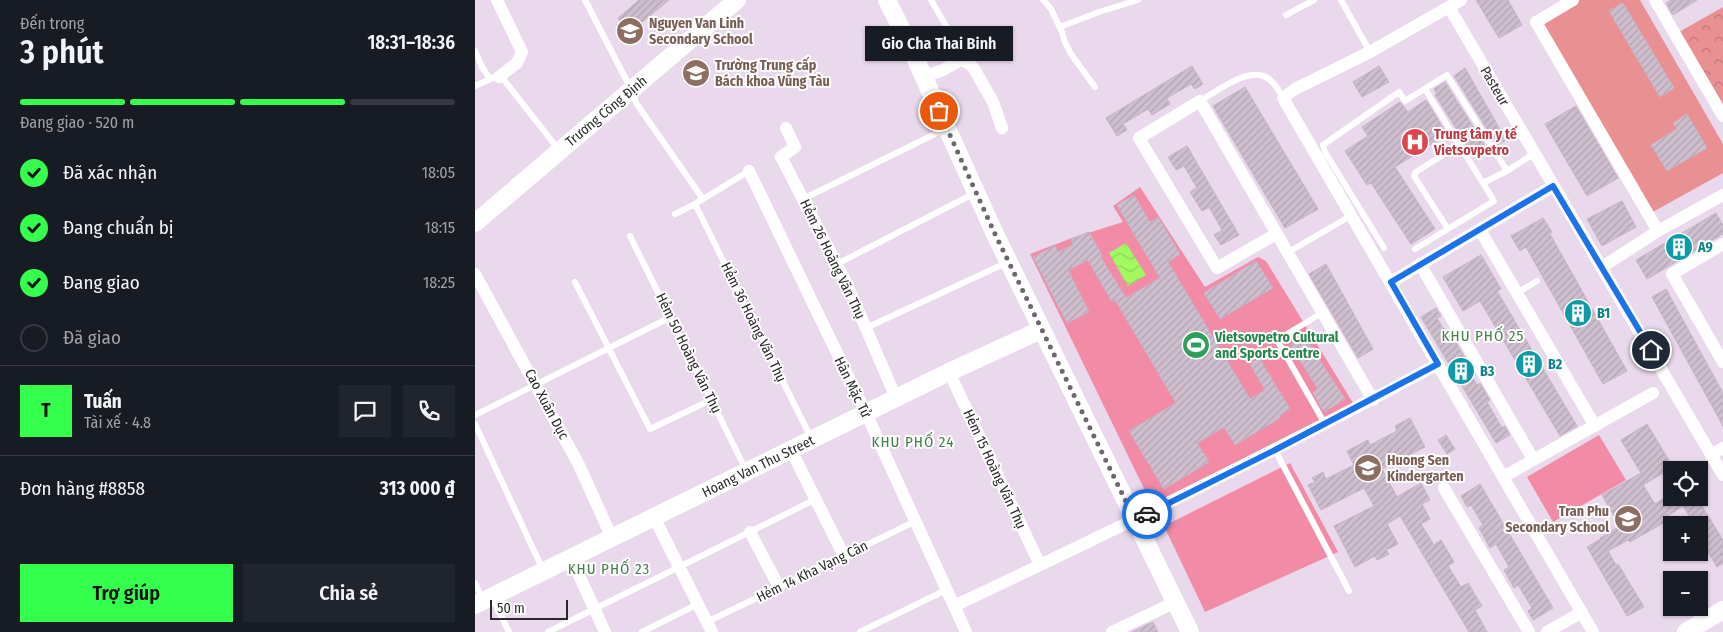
<!DOCTYPE html>
<html lang="vi">
<meta charset="utf-8">
<style>
body{margin:0;font-family:"Fira Sans Condensed",sans-serif;background:#20242c;color:#f1f3f6;height:100vh;display:flex;flex-direction:column;font-size:19px;white-space:nowrap}
*{box-sizing:border-box;margin:0}
p{font-size:16px;color:#9ea1a6}
.icon{flex:none;width:28px;height:28px;fill:none;stroke:currentColor;stroke-width:2;stroke-linecap:round;stroke-linejoin:round}
.map{position:relative;flex:1;overflow:hidden}
.panel{display:flex;flex-direction:column;background:#171b24;width:475px}
.panel>*{flex:none}
.controls{position:absolute;left:1188px;top:461px;display:grid;gap:10px}
.controls a{display:grid;place-items:center;width:45px;height:45px;border-radius:0px;background:#171b24;box-shadow:0 1px 4px #0004;font-size:25px}
.scale{position:absolute;left:15px;bottom:12px;width:78px;box-sizing:border-box;padding-left:5px;border:2px solid #292929;border-top:0;font-size:14px;line-height:18px;white-space:nowrap;color:#292929;-webkit-text-stroke:4px #fff;paint-order:stroke}
.pin{position:absolute;display:grid;place-items:center;width:42px;height:42px;color:#fff;margin:-21px;border:2px solid #fff;border-radius:50%;box-shadow:0 1px 5px #0007}
.courier{position:absolute;display:grid;place-items:center;width:50px;height:50px;margin:-25px;border:4px solid #1a73e8;border-radius:50%;background:#fff;color:#222;box-shadow:0 1px 6px #0007}
.bubble{position:absolute;height:35px;border-radius:0px;background:#171b24;box-shadow:0 1px 4px #0004;font-size:16px;font-weight:600;line-height:35px;text-align:center}
.headline em{font-style:normal;font-weight:600}
.headline div{display:flex;flex-direction:column-reverse}
.headline{display:flex;align-items:center;justify-content:space-between;height:85px;padding:0 20px}
h1{font-size:32px;font-weight:600;line-height:38px}
.bar{display:grid;grid-template-columns:repeat(4,1fr);gap:8px 5px;align-content:center;height:60px;padding:0 20px}
.bar i{height:6px;border-radius:4px;background:#363941}
.bar .on{background:#34ff4d}
.bar p{grid-column:span 4}
.line{display:flex;align-items:center;gap:12px;padding:0 20px;border-top:1px solid #363941}
.line div{flex:1}
.round{display:grid;place-items:center;flex:none;width:52px;height:52px;border-radius:0px;background:#20242c}
ol{padding:0 20px;list-style:none}
li{display:flex;align-items:center;gap:15px;height:55px}
li p{margin-inline-start:auto}
li .icon{padding:5px;border-radius:50%;background:#34ff4d;color:#111;stroke-width:4}
li:last-child{color:#9ea1a6}
li i{width:28px;height:28px;border:2px solid #363941;border-radius:50%}
.button{display:flex;gap:10px;margin-top:auto;padding:10px 20px}
.button a{flex:1;height:58px;border-radius:0px;background:#34ff4d;color:#111;font-size:20px;font-weight:600;line-height:58px;text-align:center}
.button a+a{background:#20242c;color:#f1f3f6}
main{display:flex;flex:1;min-height:0}
.map>svg:first-child{display:block}
.grass{fill:#e99093}
.park{fill:url(#park-crowns)}
.pitch{fill:#f18ba6}
.water{fill:url(#water-waves)}
.building{fill:url(#building-hatch);stroke:#c7b3c8}
.lines{fill:none;stroke-linecap:round;stroke-linejoin:round}
.lane{stroke:#fff;stroke-width:6}
.street{stroke:#fff;stroke-width:12}
.secondary{stroke:#fff;stroke-width:18}
.done{stroke:#6d676e;stroke-width:5;stroke-dasharray:0 9}
.route{stroke:#1a73e8;stroke-width:6}
.labels{text-anchor:middle;stroke-width:4;stroke-linejoin:round;paint-order:stroke}
.education-label{font-size:14px;font-weight:bold;fill:#785e54;stroke:#fff;text-anchor:start}
.street-label{font-size:14px;fill:#292929;stroke:#fff}
.health-label{font-size:14px;font-weight:bold;fill:#be3a42;stroke:#fff;text-anchor:start}
.culture-label{font-size:14px;font-weight:bold;fill:#0d838f;stroke:#fff;text-anchor:start}
.leisure-label{font-size:14px;font-weight:bold;fill:#27864d;stroke:#fff;text-anchor:start}
.neighbourhood-label{font-size:15px;letter-spacing:1px;fill:#457e4d;stroke:#fff}
</style>
<main>
<section class="panel">
<div class="headline"><div><h1>3 phút</h1><p>Đến trong</p></div><em>18:31–18:36</em></div>
<div class="bar"><i class="on"></i><i class="on"></i><i class="on"></i><i></i><p>Đang giao · 520 m</p></div>
<ol>
<li><svg class="icon" aria-label="check" viewBox="0 0 24 24"><path d="M5 12l5 5 9-10"/></svg>Đã xác nhận<p>18:05</p></li>
<li><svg class="icon" aria-label="check" viewBox="0 0 24 24"><path d="M5 12l5 5 9-10"/></svg>Đang chuẩn bị<p>18:15</p></li>
<li><svg class="icon" aria-label="check" viewBox="0 0 24 24"><path d="M5 12l5 5 9-10"/></svg>Đang giao<p>18:25</p></li>
<li><i></i>Đã giao</li>
</ol>
<div class="line" style="height:90px"><b class="round" style="background:#34ff4d;color:#111">T</b><div><b>Tuấn</b><p>Tài xế · 4.8</p></div><a class="round"><svg class="icon" aria-label="chat" viewBox="0 0 24 24"><path d="M4 5h16v11H9l-5 4z"/></svg></a><a class="round"><svg class="icon" aria-label="phone" viewBox="0 0 24 24"><path d="M5 4h4l2 5-3 2q2 4 5 5l2-3 5 2v4C11 20 4 13 5 4z"/></svg></a></div>
<div class="line" style="height:65px"><div>Đơn hàng #8858</div><b>313 000 ₫</b></div>
<div class="button"><a>Trợ giúp</a><a>Chia sẻ</a></div>
</section>
<div class="map">
<svg width="1248" height="632" viewBox="0 0 1248 632">
<defs>
<pattern id="park-crowns" width="20" height="18" patternUnits="userSpaceOnUse" patternTransform="scale(1.25)"><rect width="20" height="18" fill="#e99093"/><path d="M2 6a3 3 0 1 1 6 0M12 15a3 3 0 1 1 6 0" fill="none" stroke="#bd7678"/></pattern>
<pattern id="water-waves" width="16" height="10" patternUnits="userSpaceOnUse" patternTransform="scale(1.25)"><rect width="16" height="10" fill="#a2f962"/><path d="M0 5q4-4 8 0t8 0" fill="none" stroke="#8cd555"/></pattern>
<pattern id="building-hatch" width="6" height="6" patternUnits="userSpaceOnUse" patternTransform="scale(1.25)"><rect width="6" height="6" fill="#cebece"/><path d="M-1 1l2-2M0 6l6-6M5 7l2-2" fill="none" stroke="#b1a3b1"/></pattern>
</defs>
<rect width="100%" height="100%" fill="#ead9ed"/>
<path class="grass" d="M1087 0H1165L1248 144V173L1176 213 1059 16Z"/>
<path class="park" d="M1248 7V122L1197 36Z"/>
<path class="pitch" d="M665 187 730 287 783 257 791 261 878 403 677 505 555 254 597 238 648 222 638 206Z
M1124 435 1151 480 1078 522 1052 477Z
M815 463 863 552 730 612 689 526Z"/>
<path class="water" d="M651 243 671 275 653 286 634 253Z"/>
<path class="building" d="M164 0H194L154 33 143 18Z
M1001 0H1033L1047 25 1024 38Z
M1196 0H1222L1198 15 1191 3Z
M1148 3 1199 88 1185 97 1134 11Z
M717 66 728 84 720 89 716 84 692 98 695 104 677 115 673 109 648 124 652 130 642 136 631 118Z
M904 66 914 82 887 97 878 82Z
M990 68 1031 140 1022 145 979 76Z
M970 82 1009 144 996 152 960 95 962 94 959 89Z
M770 87 843 209 810 228 738 106Z
M951 100 972 134 920 167 960 229 936 244 896 183 892 185 870 151 893 136 887 127 925 102 933 112Z
M1101 106 1143 178 1112 196 1070 124Z
M1212 114 1232 148 1192 171 1176 145 1202 129 1198 123Z
M712 146 764 235 746 245 739 235 747 230 734 207 727 211 715 192 722 188 709 166 701 170 693 157Z
M659 195 675 222 683 217 705 254 693 262 775 399 790 390 775 364 784 358 815 409 804 416 805 418 760 445 749 427 722 443 734 462 689 489 654 431 701 403 640 300 637 302 613 260 593 270 614 312 592 323 558 257 580 246 583 252 598 245 596 239 614 232 627 255 625 256 651 298 685 278 642 205Z
M1147 201 1161 227 1127 246 1112 219Z
M1241 213 1248 225V234L1172 279 1161 260Z
M1068 218 1077 232 1075 234 1152 371 1128 384 1051 247 1045 251 1036 236Z
M1006 255 1026 289 1022 291 1102 426 1085 436 1005 301 988 311 968 277Z
M781 261 798 288 745 319 729 293Z
M851 264 898 349 883 358 834 274Z
M1191 289 1248 393V426L1177 297Z
M961 308 966 316 962 318 977 343 980 341 991 359 988 360 1002 385 1005 383 1015 400 1012 402 1027 428 1030 426 1035 435 1021 443 946 317Z
M829 336 870 399 849 412 838 393 843 389 815 345Z
M935 418 950 447 907 469 922 497 946 483 955 500 947 504 955 519 946 524 959 545 966 540 979 562 973 566 986 587 993 583 1007 606 1000 610 1012 632H994L925 516 912 524 923 544 911 550 914 554 902 560 900 556 880 567 859 526 899 506 889 488 846 510 833 485 840 482 837 478 848 472 851 479 879 465 872 451 893 440 895 445 922 431 920 426Z
M1172 424 1198 467 1168 485 1180 504 1196 494V498H1222L1248 540V563L1242 567 1224 537V525H1220L1208 506 1188 519 1190 522 1155 542 1153 540 1133 551 1141 565 1143 564 1169 607 1152 616 1112 547 1126 539 1125 538 1145 526 1127 495 1166 473 1146 440Z
M971 435 980 449 972 454 963 440Z
M1005 484 1078 608 1058 620 1053 611 1057 608 1043 585 1039 588 1029 570 1034 567 1021 544 1015 548 1004 528 1008 525 996 505 992 507 986 496Z
M678 622 683 632H657L669 626Z"/>
<g class="lines">
<path class="lane" d="M110 0 157 91 161 103 228 199
M456 0 480 41 487 59
M568 0 576 9 587 32 590 42 596 54 620 87
M866 0 895 52
M811 15 839 0
M585 27 624 12 663 0
M0 51 7 67 15 79
M0 86 20 77 29 80 84 150
M725 101C741 92 772 67 791 77 799 81 804 91 808 98
M1008 183 1032 171 1060 153
M328 199 470 129
M220 204 336 438
M200 214 220 204 274 171
M973 229 939 176 941 172 985 144
M155 236 271 470
M909 248 850 152 848 145 924 92 930 101 972 75 1032 171
M940 249 1019 201 950 89
M812 253 877 215
M362 264 500 193
M100 282 175 429 238 399
M1042 293 1062 281
M847 313 802 340 850 424
M391 328 533 262
M0 415 196 317
M0 424 68 570
M800 450 874 591
M0 583 8 600
M17 597 34 632
M232 622 441 521
M73 632 341 499
M167 632 223 604
M385 632 471 590"/>
<path class="street" d="M22 0 47 52 42 63 24 77
M986 0 895 52 820 89 808 98 1118 632
M1098 0 1061 22 1183 231
M1180 0 1248 116
M974 7 1248 475
M448 77 468 70 487 59 498 67 518 102 527 128
M311 128 320 147 306 157 371 282 421 398
M274 171 391 413 491 632
M1005 230 1120 426
M801 234 742 268 664 138 725 101 898 400
M1248 244 1197 274 1248 362
M945 264 1058 459
M1127 267 1183 231 1248 195
M0 274 104 465 137 538
M916 282 1078 186
M474 372 565 565
M316 450 369 556
M1236 455 1248 448
M1028 477 1178 393
M969 488 1054 632
M179 517 237 632
M275 532 304 587
M96 558 130 632
M479 606C642 529 804 450 963 364
M637 632 701 602
M1072 632 1107 612"/>
<path class="secondary" d="M412 0 432 40 520 234 715 632
M0 223 262 0
M0 605 474 372 566 330
M1211 632 1248 610"/>
</g>
<g class="lines">
<path class="done" d="M464 111 520 234 660 520 672 514"/>
<path class="route" d="M672 514 800 450 963 364 916 282 1078 186 1176 350"/>
</g>
<defs>
<g id="school-disc" transform="scale(1.4375)"><circle r="9.5" fill="#8d6e63" stroke="#fff"/><path d="M0-5L7-2L0 1L-7-2ZM-4 1L0 2.5L4 1V4Q0 6-4 4Z" fill="#fff"/></g>
<g id="university-disc" transform="scale(1.4375)"><circle r="9.5" fill="#8d6e63" stroke="#fff"/><path d="M0-5L7-2L0 1L-7-2ZM-4 1L0 2.5L4 1V4Q0 6-4 4Z" fill="#fff"/></g>
<g id="hospital-disc" transform="scale(1.4375)"><circle r="9.5" fill="#e0444e" stroke="#fff"/><path d="M-5-5h3v3.5h4V-5h3V5h-3V1.5h-4V5h-3Z" fill="#fff"/></g>
<g id="building-disc" transform="scale(1.4375)"><circle r="9.5" fill="#0f9aa8" stroke="#fff"/><path d="M-4-6H4V6H1V3H-1V6H-4ZM-2.5-4.3h1.7v1.8h-1.7ZM.8-4.3h1.7v1.8H.8ZM-2.5-1h1.7V.8h-1.7ZM.8-1h1.7V.8H.8Z" fill="#fff"/></g>
<g id="stadium-disc" transform="scale(1.4375)"><circle r="9.5" fill="#2e9e5b" stroke="#fff"/><path d="M0-5a6.5 5 0 1 0 0 10a6.5 5 0 1 0 0-10ZM-3.5-1.8h7v3.6h-7Z" fill="#fff"/></g>
</defs>
<g fill-rule="evenodd">
<use href="#school-disc" x="155" y="31"/>
<use href="#university-disc" x="221" y="73"/>
<use href="#hospital-disc" x="940" y="142"/>
<use href="#building-disc" x="1204" y="247"/>
<use href="#building-disc" x="1103" y="313"/>
<use href="#stadium-disc" x="721" y="345"/>
<use href="#building-disc" x="1054" y="364"/>
<use href="#building-disc" x="986" y="371"/>
<use href="#school-disc" x="893" y="468"/>
<use href="#school-disc" x="1153" y="519"/>
</g>
<g class="labels">
<g class="education-label">
<text x="174" y="28">Nguyen Van Linh<tspan x="174" dy="16">Secondary School</tspan></text>
<text x="240" y="70">Trường Trung cấp<tspan x="240" dy="16">Bách khoa Vũng Tàu</tspan></text>
<text x="912" y="465">Huong Sen<tspan x="912" dy="16">Kindergarten</tspan></text>
<text x="1134" y="516" text-anchor="end">Tran Phu<tspan x="1134" dy="16">Secondary School</tspan></text>
</g>
<g class="street-label">
<text transform="translate(1020 86) rotate(60)" y="5">Pasteur</text>
<text transform="translate(131 111) rotate(-40)" y="5">Trương Công Định</text>
<text transform="translate(358 259) rotate(64)" y="5">Hẻm 26 Hoàng Văn Thụ</text>
<text transform="translate(279 322) rotate(64)" y="5">Hẻm 36 Hoàng Văn Thụ</text>
<text transform="translate(214 353) rotate(64)" y="5">Hẻm 50 Hoàng Văn Thụ</text>
<text transform="translate(378 387) rotate(64)" y="5">Hàn Mặc Tử</text>
<text transform="translate(72 404) rotate(62)" y="5">Cao Xuân Dục</text>
<text transform="translate(283 466) rotate(-26)" y="5">Hoang Van Thu Street</text>
<text transform="translate(520 469) rotate(65)" y="5">Hẻm 15 Hoàng Văn Thụ</text>
<text transform="translate(337 571) rotate(-26)" y="5">Hẻm 14 Kha Vạng Cân</text>
</g>
<g class="health-label">
<text x="959" y="139">Trung tâm y tế<tspan x="959" dy="16">Vietsovpetro</tspan></text>
</g>
<g class="culture-label">
<text x="1223" y="252">A9</text>
<text x="1122" y="318">B1</text>
<text x="1073" y="369">B2</text>
<text x="1005" y="376">B3</text>
</g>
<g class="leisure-label">
<text x="740" y="342">Vietsovpetro Cultural<tspan x="740" dy="16">and Sports Centre</tspan></text>
</g>
<g class="neighbourhood-label">
<text x="1008" y="341">KHU PHỐ 25</text>
<text x="438" y="447">KHU PHỐ 24</text>
<text x="134" y="574">KHU PHỐ 23</text>
</g>
</g>
</svg>
<div class="controls">
<a><svg class="icon" aria-label="locate" viewBox="0 0 24 24"><circle cx="12" cy="12" r="6"/><path d="M12 2v4M12 18v4M2 12h4M18 12h4"/></svg></a>
<a>+</a>
<a>−</a>
</div>
<div class="scale">50 m</div>
<div class="pin" style="left:464px;top:111px;background:#ea580c"><svg class="icon" aria-label="bag" viewBox="0 0 24 24"><path d="M5 8h14l-1 12H6zM9 8a3 3 0 0 1 6 0"/></svg></div>
<div class="pin" style="left:1176px;top:350px;background:#1f2937"><svg class="icon" aria-label="home" viewBox="0 0 24 24"><path d="M3 11l9-7 9 7M6 9v11h12V9"/></svg></div>
<div class="courier" style="left:672px;top:514px"><svg class="icon" aria-label="car" viewBox="0 0 24 24"><path d="M5 17H2v-5l4-1 3-4h7l3 4 3 1v5h-3M9 17h6M6 11h13"/><circle cx="7" cy="17" r="2"/><circle cx="17" cy="17" r="2"/></svg></div>
<div class="bubble" style="left:390px;top:26px;width:148px">Gio Cha Thai Binh</div>
</div>
</main>
